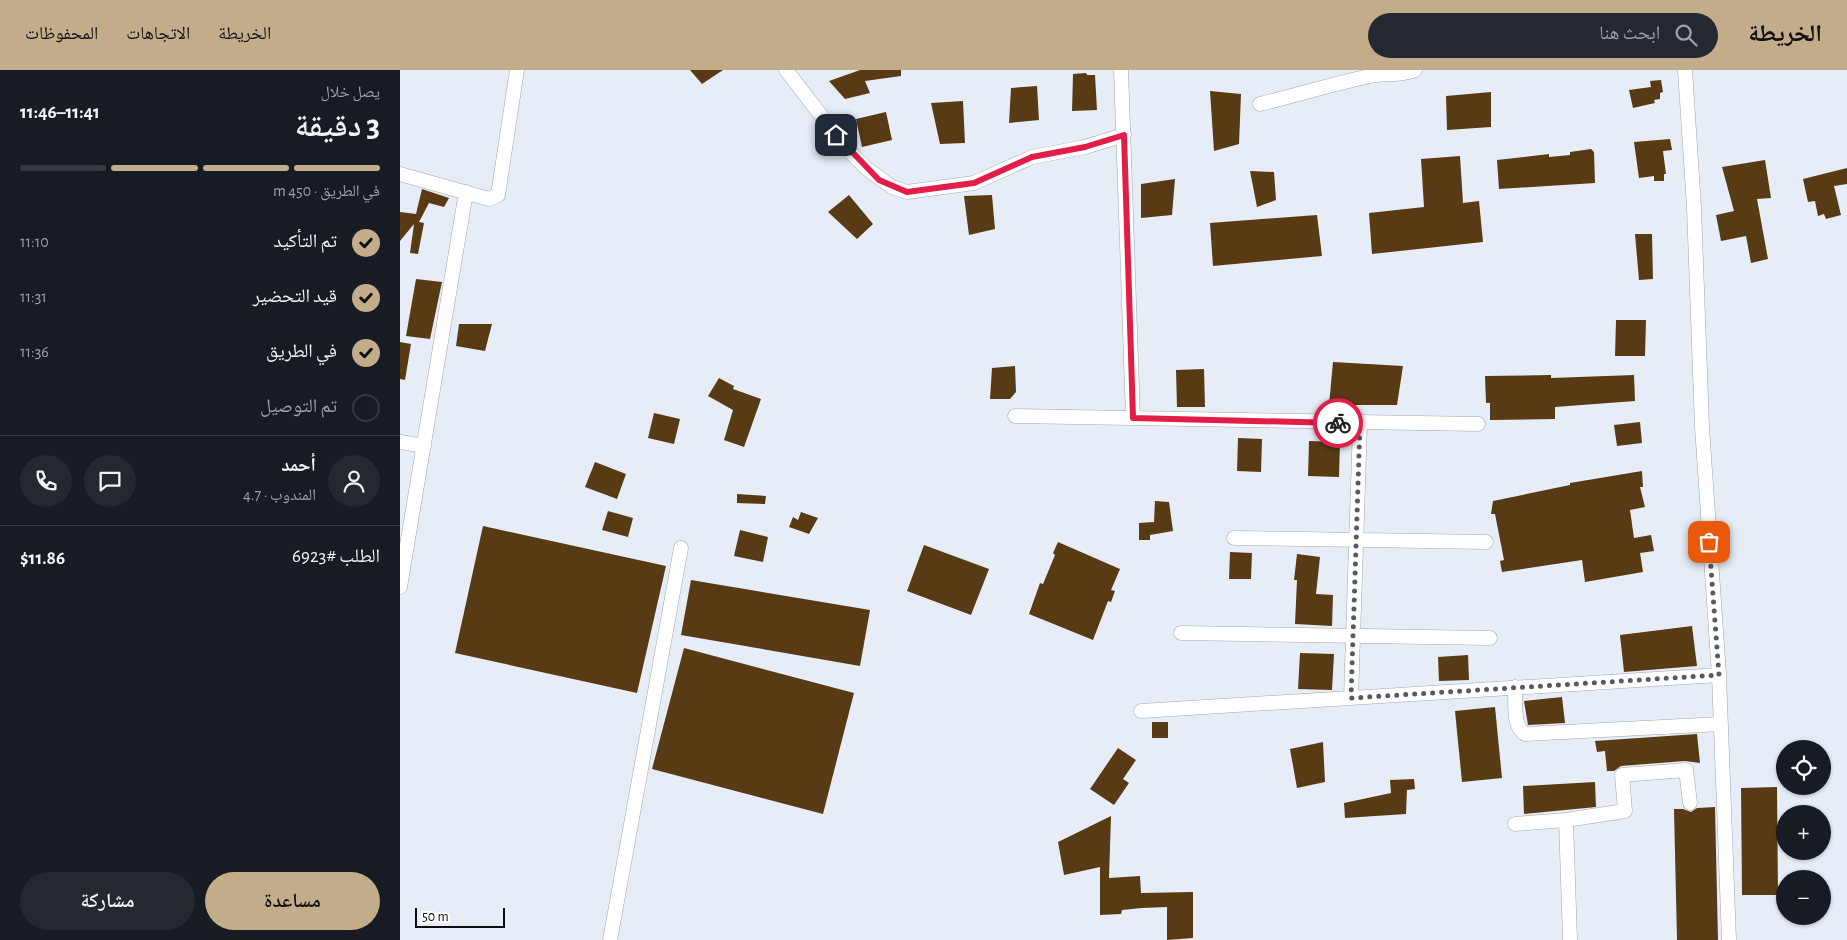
<!DOCTYPE html>
<html lang="ar">
<meta charset="utf-8">
<style>
body{margin:0;font-family:"Alegreya Sans","Noto Naskh Arabic",sans-serif;background:#242831;color:#f1f3f6;direction:rtl;height:100vh;display:flex;flex-direction:column;font-size:19px;white-space:nowrap}
*{box-sizing:border-box;margin:0}
p{font-size:16px;color:#9ea1a6}
.icon{flex:none;width:28px;height:28px;fill:none;stroke:currentColor;stroke-width:2;stroke-linecap:round;stroke-linejoin:round}
.map{position:relative;flex:1;overflow:hidden;direction:ltr}
.details{display:flex;flex-direction:column;background:#171b24;width:400px}
.details>*{flex:none}
.tools{position:absolute;left:1376px;top:670px;display:grid;gap:10px}
.tools a{display:grid;place-items:center;width:55px;height:55px;border-radius:50%;background:#171b24;box-shadow:0 1px 4px #0004;font-size:25px}
.scale{position:absolute;left:15px;bottom:12px;width:90px;box-sizing:border-box;padding-left:5px;border:2px solid #0a0c0f;border-top:0;font-size:14px;line-height:18px;white-space:nowrap;color:#0a0c0f;-webkit-text-stroke:4px #fff;paint-order:stroke}
.pin{position:absolute;display:grid;place-items:center;width:42px;height:42px;color:#fff;margin:-21px;border-radius:10px;box-shadow:0 2px 8px #0006}
.courier{position:absolute;display:grid;place-items:center;width:50px;height:50px;margin:-25px;border:4px solid #e11d48;border-radius:50%;background:#fff;color:#222;box-shadow:0 1px 6px #0007}
.summary em{font-style:normal;font-weight:600}
.summary div{display:flex;flex-direction:column-reverse}
.summary{display:flex;align-items:center;justify-content:space-between;height:85px;padding:0 20px}
h1{font-size:32px;font-weight:600;line-height:38px}
.bar{display:grid;grid-template-columns:repeat(4,1fr);gap:8px 5px;align-content:center;height:60px;padding:0 20px}
.bar i{height:6px;border-radius:4px;background:#363941}
.bar .on{background:#c3ac8a}
.bar p{grid-column:span 4}
.line{display:flex;align-items:center;gap:12px;padding:0 20px;border-top:1px solid #363941}
.line div{flex:1}
.round{display:grid;place-items:center;flex:none;width:52px;height:52px;border-radius:26px;background:#242831}
ol{padding:0 20px;list-style:none}
li{display:flex;align-items:center;gap:15px;height:55px}
li p{margin-inline-start:auto}
li .icon{padding:5px;border-radius:50%;background:#c3ac8a;color:#111;stroke-width:4}
li:last-child{color:#9ea1a6}
li i{width:28px;height:28px;border:2px solid #363941;border-radius:50%}
.cta{display:flex;gap:10px;margin-top:auto;padding:10px 20px}
.cta a{flex:1;height:58px;border-radius:30px;background:#c3ac8a;color:#111;font-size:20px;font-weight:600;line-height:58px;text-align:center}
.cta a+a{background:#242831;color:#f1f3f6}
header{display:flex;align-items:center;gap:30px;box-sizing:border-box;height:70px;padding:0 25px;background:#c3ac8a;color:#111}
header strong{font-size:24px}
nav{display:flex;gap:28px;margin-inline-start:auto;font-size:18px}
.search{width:350px;height:45px;background:#242831;display:flex;align-items:center;gap:12px;box-sizing:border-box;padding:0 18px;border-radius:28px;color:#9ea1a6;font-size:19px}
main{display:flex;flex:1;min-height:0}
.map>svg:first-child{display:block}
.building{fill:#583b14}
.lines{fill:none;stroke-linecap:round;stroke-linejoin:round}
.minor-casing{stroke:#9fa5ad;stroke-width:15}
.minor{stroke:#fff;stroke-width:14}
.done{stroke:#575b60;stroke-width:5;stroke-dasharray:0 9}
.route{stroke:#e11d48;stroke-width:6}
</style>
<header>
<strong>الخريطة</strong>
<div class="search"><svg class="icon" aria-label="search" viewBox="0 0 24 24"><circle cx="10" cy="10" r="6"/><path d="M15 15l6 6"/></svg>ابحث هنا</div>
<nav><a>الخريطة</a><a>الاتجاهات</a><a>المحفوظات</a></nav>
</header>
<main>
<div class="map">
<svg width="1447" height="870" viewBox="0 0 1447 870">
<rect width="100%" height="100%" fill="#e7edf6"/>
<path class="building" d="M290 0H323L302 14Z
M460 0H501V6L465 11 470 23 445 29 429 11Z
M686 3 687 5H695L697 40 672 41 673 4Z
M1261 10 1263 22 1260 23V29L1254 30 1255 33 1233 38 1229 20 1251 17 1250 11Z
M637 16 639 50 609 53 611 18Z
M810 21 841 24 839 74 814 81Z
M1091 22V57L1047 60 1046 26Z
M563 31 565 73 540 74 531 33Z
M486 42 492 70 462 77 456 49Z
M1270 69 1272 80 1263 81 1266 104H1264V111H1254V106L1239 108 1234 72Z
M1191 79 1194 82 1195 113 1099 119 1097 90 1149 84V87L1170 85V82Z
M1060 86 1063 133 1079 131 1083 172 972 184 969 143 1024 137 1021 89Z
M1365 90 1371 128 1357 129 1368 189 1351 193 1346 166 1321 171 1316 145 1334 141 1322 97Z
M1447 98V114L1434 116 1441 145 1426 149 1424 144 1418 146 1415 131 1408 132 1403 109Z
M850 101 874 102 876 130 857 137Z
M775 109 772 145 741 148V114Z
M22 119 49 128 44 137 29 133 19 152 24 153 18 184 10 183 14 154 0 171V142L16 144Z
M449 125 473 154 457 169 428 142Z
M592 125 595 159 569 165 564 126Z
M917 145 922 186 813 196 810 153Z
M1235 164H1252L1253 209 1239 210Z
M16 209 42 212 30 269 6 266Z
M1216 250H1246L1245 286H1215Z
M59 254H92L85 281 56 276Z
M0 272 11 274 5 310 0 309Z
M933 292 1003 296 997 335H929Z
M615 296 616 322 610 329H590L592 298Z
M804 299 805 337H777L776 300Z
M1151 305V308L1234 305 1235 331 1155 337V349L1090 350V333H1086L1085 306Z
M319 308 334 316 333 319 361 329 344 377 324 370 333 340 308 326Z
M254 343 280 349 274 374 248 368Z
M1240 352 1242 373 1217 376 1214 355Z
M838 368 862 369 861 402 837 401Z
M909 371 940 372 939 407 908 406Z
M195 392 226 404 217 429 185 417Z
M1242 401 1243 417H1240L1245 437 1230 440 1234 468 1251 465 1254 481 1240 483 1243 502 1185 512 1182 490 1102 502 1100 491 1104 490 1095 444H1091L1093 431 1170 415V413Z
M337 424 366 426 365 434 337 433Z
M755 431 769 432 773 461 750 465V470H739V453L754 452Z
M208 441 233 448 228 467 202 460Z
M401 442 418 448 409 464 389 457 393 447 398 450Z
M83 456 266 496 237 623 55 583Z
M340 460 368 467 363 492 334 486Z
M658 472 720 499 711 520 715 521 711 532 708 531 693 570 629 544 640 513 643 514 655 485 653 483Z
M524 475 589 499 571 545 507 521Z
M830 482 852 483 851 509H829Z
M897 484 920 487 916 524 933 525 932 556 895 554 897 510H894Z
M291 510 470 540 460 596 281 565Z
M1292 556 1297 596 1224 602 1220 565Z
M284 578 454 623 423 744 252 699Z
M900 583 934 584 932 620 898 619Z
M1068 585 1069 610 1039 611 1038 587Z
M1162 627 1165 653 1128 655 1124 631Z
M1095 637 1102 708 1062 712 1055 641Z
M752 652H768V668H752Z
M1297 664 1300 693 1285 691 1221 696 1214 701H1207L1205 681 1197 682 1195 671Z
M923 672 925 712 897 718 890 679Z
M718 678 736 690 723 709 729 713 714 735 690 719Z
M1014 709 1015 719 1007 720 1006 744 945 748 944 733 991 723 990 710Z
M1195 712 1196 737 1124 744 1123 716Z
M1377 717 1378 825H1342L1341 718Z
M1315 737 1318 870H1277L1274 739H1283L1291 742 1297 738Z
M711 746 709 808 740 806 741 823 793 822V868L767 870V837L742 838 722 840 721 844 700 845V797L664 805 658 772Z"/>
<g class="lines">
<g class="minor-casing">
<path id="minor" d="M386 0 447 79 467 99 492 117 507 122 574 113 632 87 685 77 724 65
M721 0 733 348
M1285 0 1294 137 1302 357 1319 605 1329 870
M860 34C897 25 933 14 970 6 986 3 1001 6 1015 0
M0 104 89 129 98 125 117 0
M615 346 1078 354
M0 372 24 376
M834 468 1086 472
M0 517 66 122
M781 563 1090 568
M1115 617C1116 631 1112 656 1125 664L1321 654
M951 628 960 354
M741 641 1319 605
M1166 750 1225 741 1222 705 1286 700 1290 733
M1115 754 1166 750 1170 870
M210 870 281 478"/>
</g>
<use href="#minor" class="minor"/>
</g>
<g class="lines">
<path class="done" d="M938 353 960 354 951 628 1319 605 1309 472"/>
<path class="route" d="M436 65 479 110 507 122 574 113 632 87 685 77 724 65 733 348 938 353"/>
</g>
</svg>
<div class="tools">
<a><svg class="icon" aria-label="locate" viewBox="0 0 24 24"><circle cx="12" cy="12" r="6"/><path d="M12 2v4M12 18v4M2 12h4M18 12h4"/></svg></a>
<a>+</a>
<a>−</a>
</div>
<div class="scale">50 m</div>
<div class="pin" style="left:1309px;top:472px;background:#ea580c"><svg class="icon" aria-label="bag" viewBox="0 0 24 24"><path d="M5 8h14l-1 12H6zM9 8a3 3 0 0 1 6 0"/></svg></div>
<div class="pin" style="left:436px;top:65px;background:#1f2937"><svg class="icon" aria-label="home" viewBox="0 0 24 24"><path d="M3 11l9-7 9 7M6 9v11h12V9"/></svg></div>
<div class="courier" style="left:938px;top:353px"><svg class="icon" aria-label="bike" viewBox="0 0 24 24"><circle cx="6" cy="16" r="4"/><circle cx="18" cy="16" r="4"/><path d="M6 16l4-8h5l3 8M10 8l3 8H6M13 5h3"/></svg></div>
</div>
<section class="details">
<div class="summary"><div><h1>3 دقيقة</h1><p>يصل خلال</p></div><em>11:41–11:46</em></div>
<div class="bar"><i class="on"></i><i class="on"></i><i class="on"></i><i></i><p>في الطريق · 450 m</p></div>
<ol>
<li><svg class="icon" aria-label="check" viewBox="0 0 24 24"><path d="M5 12l5 5 9-10"/></svg>تم التأكيد<p>11:10</p></li>
<li><svg class="icon" aria-label="check" viewBox="0 0 24 24"><path d="M5 12l5 5 9-10"/></svg>قيد التحضير<p>11:31</p></li>
<li><svg class="icon" aria-label="check" viewBox="0 0 24 24"><path d="M5 12l5 5 9-10"/></svg>في الطريق<p>11:36</p></li>
<li><i></i>تم التوصيل</li>
</ol>
<div class="line" style="height:90px"><a class="round"><svg class="icon" aria-label="person" viewBox="0 0 24 24"><circle cx="12" cy="8" r="4"/><path d="M4 21q1-7 8-7t8 7"/></svg></a><div><b>أحمد</b><p>المندوب · 4.7</p></div><a class="round"><svg class="icon" aria-label="chat" viewBox="0 0 24 24"><path d="M4 5h16v11H9l-5 4z"/></svg></a><a class="round"><svg class="icon" aria-label="phone" viewBox="0 0 24 24"><path d="M5 4h4l2 5-3 2q2 4 5 5l2-3 5 2v4C11 20 4 13 5 4z"/></svg></a></div>
<div class="line" style="height:65px"><div>الطلب #6923</div><b>$11.86</b></div>
<div class="cta"><a>مساعدة</a><a>مشاركة</a></div>
</section>
</main>
